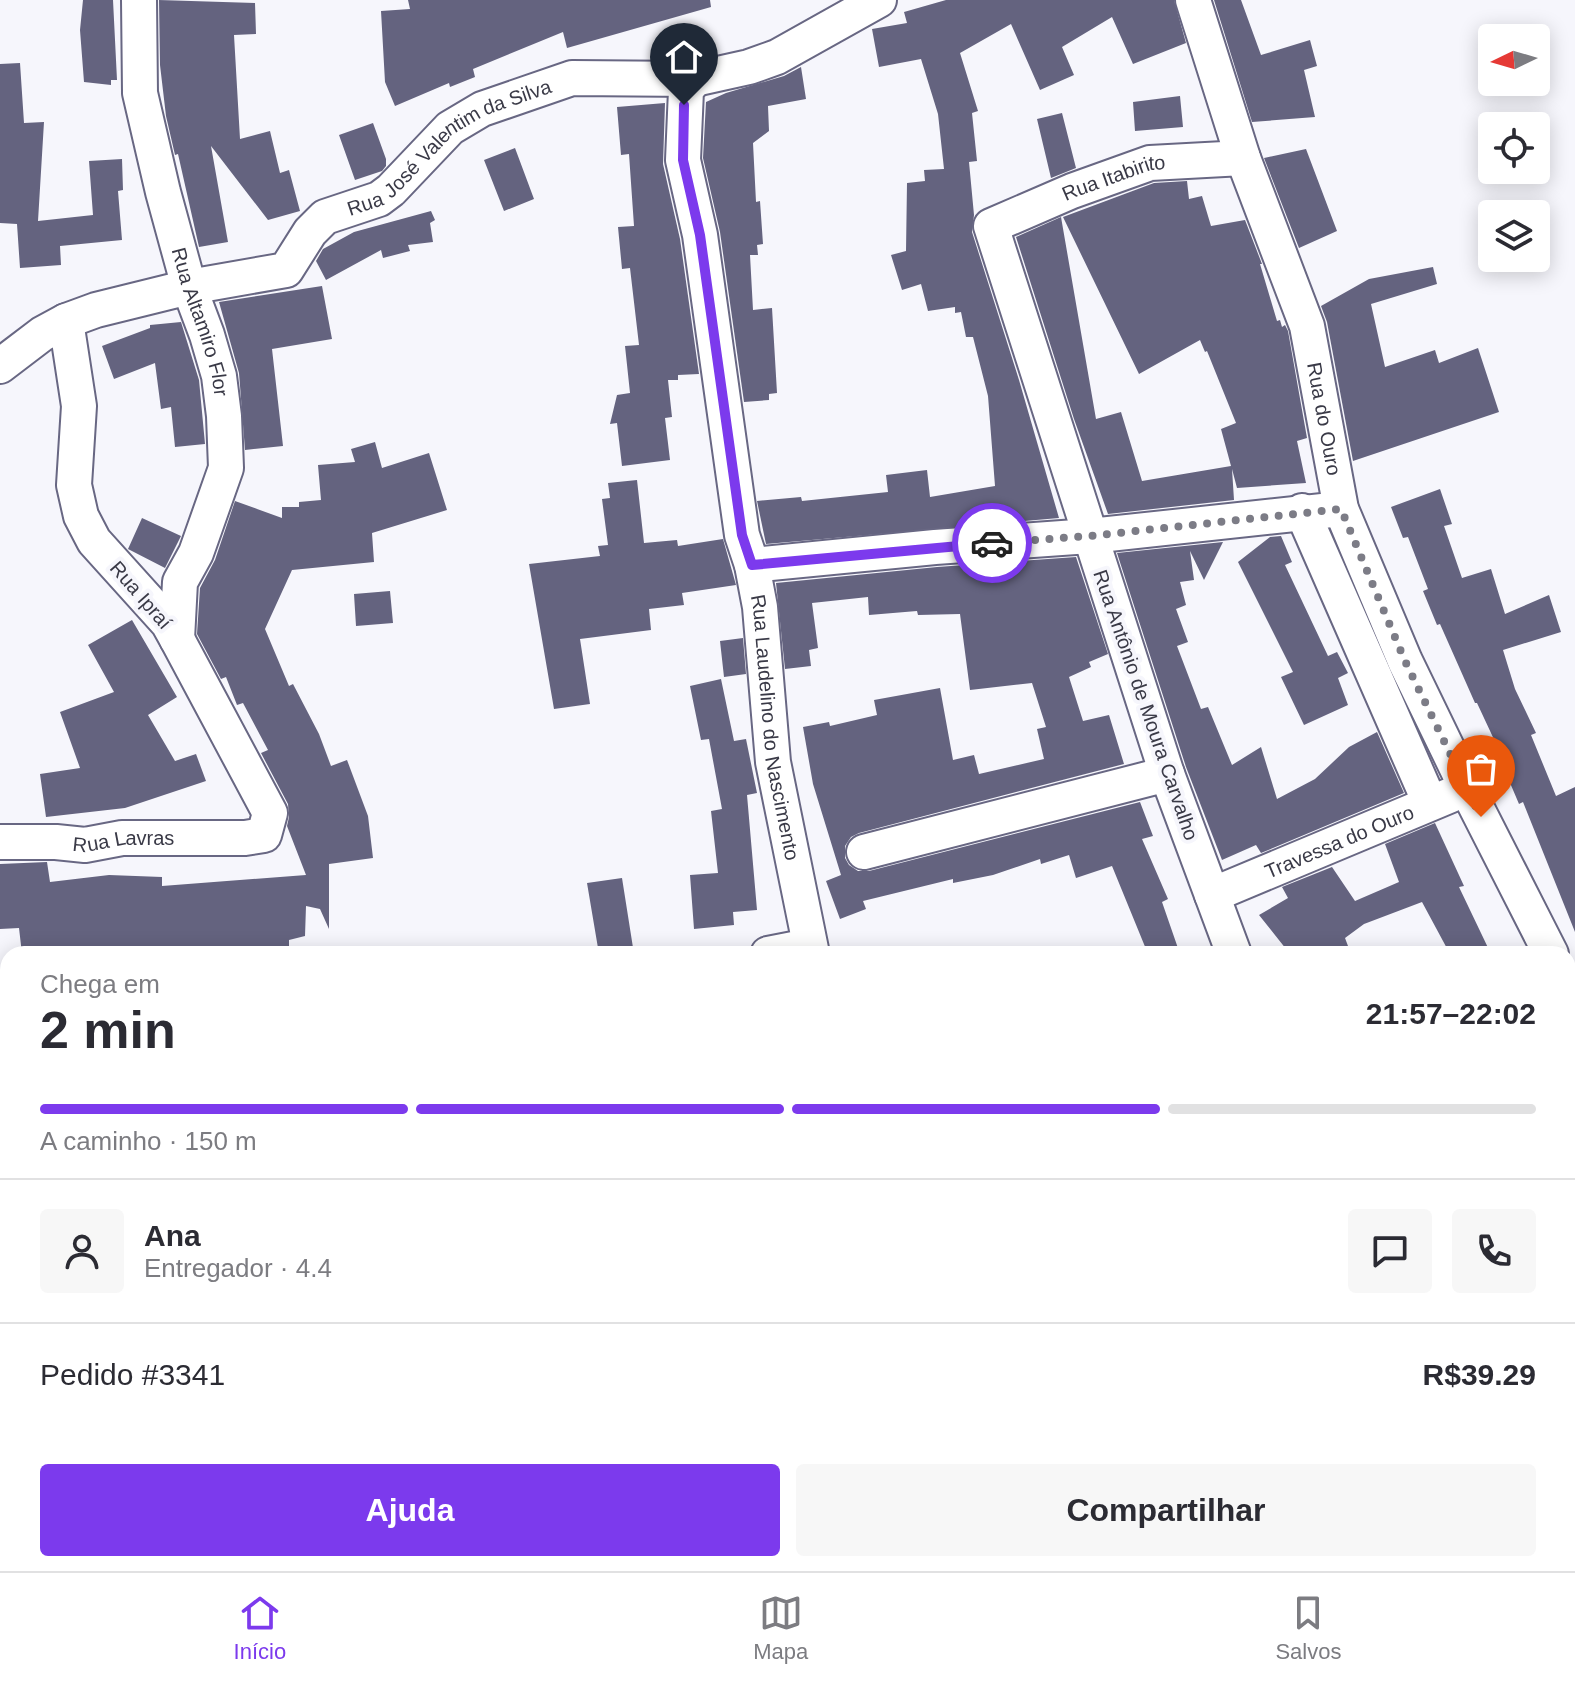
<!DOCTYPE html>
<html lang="pt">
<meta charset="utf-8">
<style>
body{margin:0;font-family:Helvetica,sans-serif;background:#f7f7f7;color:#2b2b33;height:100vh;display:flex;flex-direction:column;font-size:30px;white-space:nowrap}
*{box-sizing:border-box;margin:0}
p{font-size:26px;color:#7c7c81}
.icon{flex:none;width:44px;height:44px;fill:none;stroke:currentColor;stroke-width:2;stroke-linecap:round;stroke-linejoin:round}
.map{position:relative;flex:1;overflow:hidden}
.details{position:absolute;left:0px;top:946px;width:1576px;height:626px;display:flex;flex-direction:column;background:#fff;border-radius:24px 24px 0 0;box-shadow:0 4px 20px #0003}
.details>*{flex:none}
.needle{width:52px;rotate:265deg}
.fabs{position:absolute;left:1478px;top:24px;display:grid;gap:16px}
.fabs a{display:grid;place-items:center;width:72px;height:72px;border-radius:8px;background:#fff;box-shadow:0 4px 20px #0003;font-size:40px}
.pin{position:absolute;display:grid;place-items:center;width:68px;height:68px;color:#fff;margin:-82px -34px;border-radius:50% 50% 50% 0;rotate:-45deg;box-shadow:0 0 8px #0007}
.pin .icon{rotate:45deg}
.courier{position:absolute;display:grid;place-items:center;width:80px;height:80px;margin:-40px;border:6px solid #7c3aed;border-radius:50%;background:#fff;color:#222;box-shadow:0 2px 10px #0007}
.summary em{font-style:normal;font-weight:800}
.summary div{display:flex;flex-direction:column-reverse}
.summary{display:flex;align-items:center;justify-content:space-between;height:136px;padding:0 40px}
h1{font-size:52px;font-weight:800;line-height:60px}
.bar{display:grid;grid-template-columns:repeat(4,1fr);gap:12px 8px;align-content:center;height:96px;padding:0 40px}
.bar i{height:10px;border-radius:6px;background:#e1e1e2}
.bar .current{background:#7c3aed}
.bar p{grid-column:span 4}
.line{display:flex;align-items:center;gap:20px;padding:0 40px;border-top:2px solid #e1e1e2}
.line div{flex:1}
.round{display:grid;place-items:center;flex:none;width:84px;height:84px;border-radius:8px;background:#f7f7f7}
.button{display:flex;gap:16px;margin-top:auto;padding:16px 40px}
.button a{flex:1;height:92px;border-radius:8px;background:#7c3aed;color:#fff;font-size:32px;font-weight:800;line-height:92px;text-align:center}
.button a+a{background:#f7f7f7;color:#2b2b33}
.menu{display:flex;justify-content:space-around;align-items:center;height:112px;border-top:2px solid #e1e1e2;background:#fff;font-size:22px;color:#7c7c81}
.menu a{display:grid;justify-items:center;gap:4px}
.menu .current{color:#7c3aed}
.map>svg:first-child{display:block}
.building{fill:#64637f}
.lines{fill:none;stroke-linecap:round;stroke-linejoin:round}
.street-casing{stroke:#686783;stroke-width:38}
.street{stroke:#fff;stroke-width:34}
.done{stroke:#7c7c86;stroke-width:8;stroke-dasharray:0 14.4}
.route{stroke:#7c3aed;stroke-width:10}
.labels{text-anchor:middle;stroke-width:8;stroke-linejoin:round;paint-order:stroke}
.street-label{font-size:20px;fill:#3a3a47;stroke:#f6f6fc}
</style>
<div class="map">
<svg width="1575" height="1571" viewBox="0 0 1575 1571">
<rect width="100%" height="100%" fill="#f6f6fc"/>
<path class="building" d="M83 0H113L117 80H111V85L84 82 80 30Z
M159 0 255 3 256 34 234 35 240 139 270 131 280 173 289 170 300 211 268 220 211 146 228 242 199 247 178 154 175 155 166 116 160 65Z
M408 0H710L711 7 567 48 563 32 473 69 475 77 450 87 449 83 395 106 385 82 381 11 410 9Z
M946 0H1174L1186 43 1133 64 1112 17 1062 47 1074 75 1040 90 1011 24 960 53 978 111 972 113 977 161 969 162 974 215 972 232 1019 380 1059 518 766 544 757 501 801 497 802 501 888 492 886 475 927 470 930 497 995 486 988 396 973 337H966L961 312 955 313V307L928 311 921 284 902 290 891 255 906 251 907 183 925 181 924 170 944 169 938 114 921 59 879 67 872 29 907 23 904 12Z
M1214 0H1241L1261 55 1310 40 1317 66 1304 70 1315 117 1252 122Z
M20 63 24 123 44 122 38 221 93 215 89 161 122 159 123 190 118 191 122 240 60 246 61 265 20 268 17 224 0 223V64Z
M801 67 806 99 768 106 769 131 753 143 756 202 760 201 763 244 757 245 758 255H750L753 310 772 308 777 393 769 394V400L744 402 720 232 703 158 706 102 726 93 784 76Z
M1180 96 1183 127 1135 131 1133 102Z
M665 103 663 164 680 239 699 374 678 375V380H668L672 417 665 418 670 460 622 466 617 423 610 424 617 395 630 393 625 346 639 345 630 268 622 269 618 227 634 226 629 154 621 155 617 107Z
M1062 113 1076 168 1051 178 1037 119Z
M373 123 386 159V166L382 171 355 180 339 135Z
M515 148 534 199 504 211 484 160Z
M1306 149 1337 231 1299 248 1264 158Z
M1187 181 1189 199 1202 196 1211 226 1245 220 1262 264H1260L1277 321 1280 320 1282 327 1285 325 1288 331 1307 438 1297 441 1306 483 1237 488 1232 469 1234 500 1108 514 1074 419 1016 237 1061 217 1096 419 1121 412 1142 481 1231 466 1221 429 1236 423 1207 351 1205 352 1200 340 1139 374 1063 217 1154 183Z
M431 211 435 220 430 223 433 242 408 245 410 251 383 258 381 250 326 280 316 261 323 249 354 232Z
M1433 267 1437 284 1371 304 1385 367 1435 350 1439 363 1478 348 1499 412 1353 461 1327 322 1321 306 1369 279Z
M322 286 332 339 272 349 283 446 245 450 239 373 219 302Z
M181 322 199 380 205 444 175 447 171 407 161 409 155 363 114 379 102 346 150 328V325Z
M375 442 382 468 429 453 447 510 372 533 374 562 292 570 265 629 289 686 293 684 319 734 331 766 347 760 368 816 373 858 329 864V929L320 909 306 906 305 936 289 940V954H77V951L22 954 19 928 0 929V864L47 862 50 882 109 875 162 877V886L306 875 287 826 289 817 288 804 261 753 268 750 243 703 237 705 226 677 221 679 197 634 200 588 215 560 235 501 282 518V507H299V502L321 500 318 465 355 462 351 449Z
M637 480 644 543 677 540 678 546 723 539 736 585 682 593 684 605 649 609 651 630 580 639 590 704 554 709 529 564 600 556 598 546 608 545 602 499 610 498 608 483Z
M1440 489 1452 524 1444 526 1462 578 1491 569 1505 614 1549 595 1561 632 1503 650 1515 689 1536 733 1531 735 1556 796 1575 787V932L1523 802 1519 804 1502 764 1505 763 1477 703H1475L1440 624 1437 625 1423 591 1428 589 1408 537 1403 538 1391 507Z
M142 518 181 536 165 568 128 549Z
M1281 536 1292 562 1285 565 1328 656 1337 652 1348 673 1338 678 1348 705 1304 725 1281 677 1293 672 1238 562 1270 537Z
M1223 542 1204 580 1190 551 1194 580 1180 582 1186 605 1176 609 1188 642 1177 646 1201 709 1208 707 1232 765 1261 747 1277 799 1315 779 1349 747 1377 732 1404 793 1261 853 1256 845 1222 860 1186 767 1117 553Z
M1076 557 1108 654 1089 662 1091 667 1069 677 1083 721 1109 715 1124 764 859 833 851 837 845 846V858L849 865 858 871H869L1140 802 1153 836 1142 839 1168 899 1162 902 1180 954H1148L1112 866 1076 878 1069 855 1041 864 1040 859 993 875 953 883V879L863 901 866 909 840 919 826 881 841 875 813 784 803 727 829 722 830 726 877 715 874 700 940 688 953 760 974 755 979 774 1044 759 1037 729 1046 727 1032 683 970 690 960 614 918 615 917 611 869 615 868 597 812 603 818 648 809 650 811 666 785 669 776 583 937 567Z
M390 591 393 623 356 626 354 594Z
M132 620 177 697 148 715 175 761 196 754 206 781 125 808 46 817 40 774 80 768 60 712 114 692 88 645Z
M743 638 746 674 724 677 720 641Z
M721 679 734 741 746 739 757 793 747 795 757 910 733 912 734 925 694 929 690 875 718 873 711 811 722 809 709 739 701 740 690 686Z
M1435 823 1464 886 1459 887 1491 954H1450L1422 902 1364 924 1345 938 1351 954H1290L1259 915 1288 898 1282 887 1332 867 1355 901 1399 882 1385 844Z
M622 878 634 954H599L587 883Z"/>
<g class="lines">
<g class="street-casing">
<g id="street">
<path id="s1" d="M139 0 140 93 163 192 189 287 207 335 219 376 224 416 226 468 196 553 180 582 177 639"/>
<path id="s2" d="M1193 0 1243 158 1307 326 1341 509 1405 661 1467 789 1551 954"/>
<path id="s3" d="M695 79 686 90 683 160 700 235 742 535 752 565 760 607 773 762 812 954"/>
<path id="s4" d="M0 366 42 334 66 321 96 310 189 287 286 270 310 232 325 217 379 199 391 190 450 128 482 109 572 78 695 79 749 67 777 57 879 0"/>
<path d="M1302 511 1430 803"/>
<path d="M752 565 935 547 1090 536 1341 509"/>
<path id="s5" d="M0 842H56L85 845 122 838H245L264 835 270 813 177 639 168 623 94 541 81 516 74 485 79 406 66 321"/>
<path d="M864 852 1167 774"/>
<path id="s6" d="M1212 895 1451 795"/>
<path d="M768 954 809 946"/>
<path id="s7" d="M1234 954 1167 774 991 226 1072 191 1150 163 1243 158"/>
<path d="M1568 987 1575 1001"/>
<path d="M0 1076 8 1078"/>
<path d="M0 1557 5 1571"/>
<path d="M199 1571 201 1564"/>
</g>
</g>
<use href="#street" class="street"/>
</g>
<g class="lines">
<path class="done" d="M992 543 1090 536 1341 509 1405 661 1481 817"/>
<path class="route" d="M684 105 683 160 700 235 742 535 752 565 992 543"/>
</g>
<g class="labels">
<g class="street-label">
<text dy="7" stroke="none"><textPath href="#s4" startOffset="518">Rua José Valentim da Silva</textPath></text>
<text dy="7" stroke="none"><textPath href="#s7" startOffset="900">Rua Itabirito</textPath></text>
<text dy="7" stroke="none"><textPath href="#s1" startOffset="330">Rua Altamiro Flor</textPath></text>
<text dy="7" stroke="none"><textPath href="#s2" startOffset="440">Rua do Ouro</textPath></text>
<text transform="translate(141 595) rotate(49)" y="7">Rua Ipraí</text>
<text transform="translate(1146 705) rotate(71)" y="7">Rua Antônio de Moura Carvalho</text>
<text dy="7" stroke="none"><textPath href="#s3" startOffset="660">Rua Laudelino do Nascimento</textPath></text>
<text dy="7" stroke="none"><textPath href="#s5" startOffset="124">Rua Lavras</textPath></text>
<text dy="7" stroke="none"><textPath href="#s6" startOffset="138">Travessa do Ouro</textPath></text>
</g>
</g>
</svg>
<div class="fabs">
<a><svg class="needle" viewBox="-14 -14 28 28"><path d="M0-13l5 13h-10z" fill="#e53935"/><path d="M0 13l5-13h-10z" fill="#7c7c81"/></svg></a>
<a><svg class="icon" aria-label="locate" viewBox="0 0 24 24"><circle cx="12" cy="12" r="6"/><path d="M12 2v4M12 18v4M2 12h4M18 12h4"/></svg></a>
<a><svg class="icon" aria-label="layers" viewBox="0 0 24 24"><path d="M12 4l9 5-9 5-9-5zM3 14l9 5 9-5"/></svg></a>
</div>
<div class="pin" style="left:1481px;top:817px;background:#ea580c"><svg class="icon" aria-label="bag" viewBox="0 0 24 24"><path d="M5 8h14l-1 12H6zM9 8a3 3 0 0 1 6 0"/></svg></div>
<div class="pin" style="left:684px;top:105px;background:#1f2937"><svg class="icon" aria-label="home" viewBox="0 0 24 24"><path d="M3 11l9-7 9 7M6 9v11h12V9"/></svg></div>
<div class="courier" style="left:992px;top:543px"><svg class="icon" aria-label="car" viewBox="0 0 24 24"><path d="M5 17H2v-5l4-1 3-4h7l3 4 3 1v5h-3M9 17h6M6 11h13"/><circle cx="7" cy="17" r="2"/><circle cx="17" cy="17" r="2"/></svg></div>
<section class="details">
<div class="summary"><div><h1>2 min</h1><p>Chega em</p></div><em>21:57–22:02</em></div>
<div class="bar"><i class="current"></i><i class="current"></i><i class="current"></i><i></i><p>A caminho · 150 m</p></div>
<div class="line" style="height:144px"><a class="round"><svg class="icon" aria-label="person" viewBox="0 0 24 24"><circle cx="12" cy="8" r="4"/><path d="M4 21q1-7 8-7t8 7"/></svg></a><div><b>Ana</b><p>Entregador · 4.4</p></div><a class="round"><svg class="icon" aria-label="chat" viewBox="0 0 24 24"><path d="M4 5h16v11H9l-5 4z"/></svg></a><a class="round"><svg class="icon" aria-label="phone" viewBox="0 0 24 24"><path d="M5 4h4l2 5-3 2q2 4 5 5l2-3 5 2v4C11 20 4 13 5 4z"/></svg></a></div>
<div class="line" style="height:104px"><div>Pedido #3341</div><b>R$39.29</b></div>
<div class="button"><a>Ajuda</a><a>Compartilhar</a></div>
</section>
</div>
<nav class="menu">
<a class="current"><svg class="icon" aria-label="home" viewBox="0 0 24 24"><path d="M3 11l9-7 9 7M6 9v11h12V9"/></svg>Início</a>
<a><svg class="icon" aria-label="map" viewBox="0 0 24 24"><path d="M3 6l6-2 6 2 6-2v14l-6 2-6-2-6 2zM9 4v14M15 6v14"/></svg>Mapa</a>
<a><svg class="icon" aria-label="saved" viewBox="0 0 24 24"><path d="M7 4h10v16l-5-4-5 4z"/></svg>Salvos</a>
</nav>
